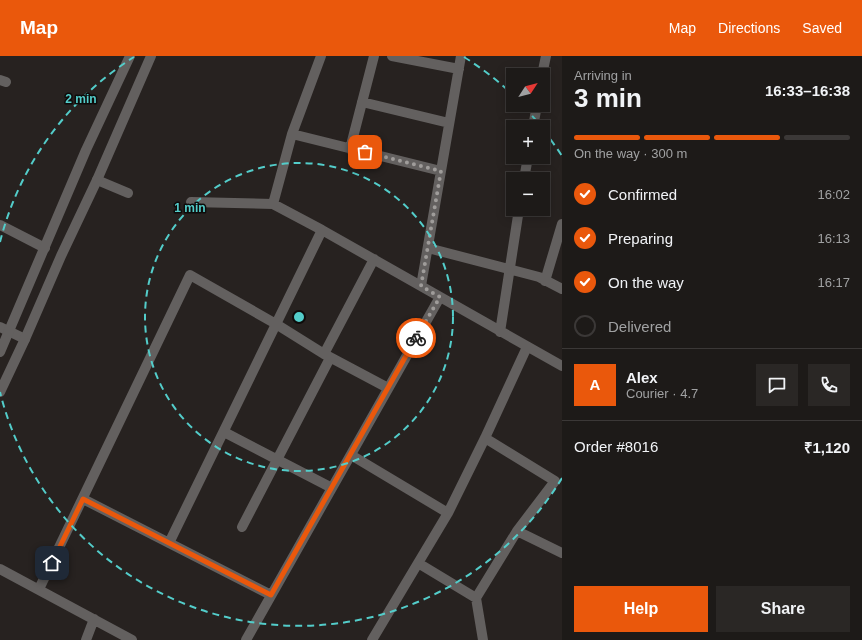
<!DOCTYPE html>
<meta charset="utf-8">
<style>
body{margin:0;font-family:Helvetica,sans-serif;background:#2a2725;color:#f1f3f6;height:100vh;display:flex;flex-direction:column;font-size:15px;white-space:nowrap}
*{box-sizing:border-box;margin:0}
p{font-size:13px;color:#a0a1a2}
.icon{flex:none;width:22px;height:22px;fill:none;stroke:currentColor;stroke-width:2;stroke-linecap:round;stroke-linejoin:round}
.map{position:relative;flex:1;overflow:hidden}
.sheet{display:flex;flex-direction:column;background:#1d1a18;width:300px}
.sheet>*{flex:none}
.needle{width:26px;rotate:54deg}
.buttons{position:absolute;left:506px;top:12px;display:grid;gap:8px}
.buttons a{display:grid;place-items:center;width:44px;height:44px;border-radius:0px;background:#1d1a18;box-shadow:0 2px 10px #0003,0 0 0 1px #3b3837;font-size:20px}
.pin{position:absolute;display:grid;place-items:center;width:34px;height:34px;color:#fff;margin:-17px;border-radius:8px;box-shadow:0 2px 6px #0006}
.courier{position:absolute;display:grid;place-items:center;width:40px;height:40px;margin:-20px;border:3px solid #ea580c;border-radius:50%;background:#fff;color:#222;box-shadow:0 1px 5px #0007}
.head em{font-style:normal;font-weight:800}
.head div{display:flex;flex-direction:column-reverse}
.head{display:flex;align-items:center;justify-content:space-between;height:68px;padding:0 12px}
h1{font-size:26px;font-weight:800;line-height:30px}
.bar{display:grid;grid-template-columns:repeat(4,1fr);gap:6px 4px;align-content:center;height:48px;padding:0 12px}
.bar i{height:5px;border-radius:3px;background:#3b3837}
.bar .selected{background:#ea580c}
.bar p{grid-column:span 4}
.line{display:flex;align-items:center;gap:10px;padding:0 12px;border-top:1px solid #3b3837}
.line div{flex:1}
.round{display:grid;place-items:center;flex:none;width:42px;height:42px;border-radius:0px;background:#2a2725}
ol{padding:0 12px;list-style:none}
li{display:flex;align-items:center;gap:12px;height:44px}
li p{margin-inline-start:auto}
li .icon{padding:4px;border-radius:50%;background:#ea580c;color:#fff;stroke-width:4}
li:last-child{color:#a0a1a2}
li i{width:22px;height:22px;border:2px solid #3b3837;border-radius:50%}
.cta{display:flex;gap:8px;margin-top:auto;padding:8px 12px}
.cta a{flex:1;height:46px;border-radius:0px;background:#ea580c;color:#fff;font-size:16px;font-weight:800;line-height:46px;text-align:center}
.cta a+a{background:#2a2725;color:#f1f3f6}
header{display:flex;align-items:center;gap:24px;box-sizing:border-box;height:56px;padding:0 20px;background:#ea580c;color:#fff}
header strong{font-size:19px}
nav{display:flex;gap:22px;margin-inline-start:auto;font-size:14px}
main{display:flex;flex:1;min-height:0}
.map>svg:first-child{display:block}
.lines{fill:none;stroke-linecap:round;stroke-linejoin:round}
.minor{stroke:#63605f;stroke-width:10}
.tertiary{stroke:#63605f;stroke-width:10}
.done{stroke:#9f9c9a;stroke-width:4;stroke-dasharray:0 7.2}
.route{stroke:#ea580c;stroke-width:5}
.ring{fill:none;stroke:#53cdca;stroke-width:2;stroke-dasharray:7 5}
.centre{fill:#53cdca;stroke:#0e0c0b;stroke-width:2}
.ring-label{font-size:12px;text-anchor:middle;font-weight:bold;fill:#53cdca;stroke:#0e0c0b;stroke-width:3;stroke-linejoin:round;paint-order:stroke}
</style>
<header>
<strong>Map</strong>
<nav><a>Map</a><a>Directions</a><a>Saved</a></nav>
</header>
<main>
<div class="map">
<svg width="562" height="584" viewBox="0 0 562 584">
<rect width="100%" height="100%" fill="#272220"/>
<g class="lines">
<path class="minor" d="M392 0 459 13
M542 19 546 0
M0 24 6 26
M362 46 449 67
M533 71 537 49
M292 78 441 115
M350 93 374 0
M524 123 528 101
M97 124 128 137
M191 146 273 148 322 174 562 310
M273 148 292 78 321 0
M0 169 45 192
M428 192 539 221 562 233
M545 225 562 168
M421 230 461 0
M0 271 25 283
M500 276 519 153
M324 298 374 203
M224 376 332 432
M351 399 448 457
M83 443 271 539
M242 471 330 302
M517 475 562 497
M169 487 322 174
M418 507 476 542
M0 513 132 584
M39 533 190 219 276 268 324 298 388 332
M86 584 94 563
M246 584 440 241
M372 584 448 457 485 382 527 291
M483 584 476 542 517 475 555 425 485 382"/>
<path class="tertiary" d="M0 296 86 94 130 0
M0 336 25 283 61 200 97 124 151 0"/>
</g>
<g class="lines">
<path class="done" d="M365 96 441 115 421 230 440 241 416 282"/>
<path class="route" d="M52 507 83 443 271 539 416 282"/>
</g>
<g class="ring">
<circle cx="299" cy="261" r="154"/>
<path d="M562 422A308 308 0 0 1 0 336M0 186A308 308 0 0 1 134 1M464 1A308 308 0 0 1 513 39M524 51A308 308 0 0 1 540 69M543 74A308 308 0 0 1 562 100"/>
</g>
<circle cx="299" cy="261" r="6" class="centre"/>
<g class="ring-label">
<text x="81" y="47">2 min</text>
<text x="190" y="156">1 min</text>
</g>
</svg>
<div class="buttons">
<a><svg class="needle" viewBox="-14 -14 28 28"><path d="M0-13l5 13h-10z" fill="#e53935"/><path d="M0 13l5-13h-10z" fill="#a0a1a2"/></svg></a>
<a>+</a>
<a>−</a>
</div>
<div class="pin" style="left:365px;top:96px;background:#ea580c"><svg class="icon" aria-label="bag" viewBox="0 0 24 24"><path d="M5 8h14l-1 12H6zM9 8a3 3 0 0 1 6 0"/></svg></div>
<div class="pin" style="left:52px;top:507px;background:#1f2937"><svg class="icon" aria-label="home" viewBox="0 0 24 24"><path d="M3 11l9-7 9 7M6 9v11h12V9"/></svg></div>
<div class="courier" style="left:416px;top:282px"><svg class="icon" aria-label="bike" viewBox="0 0 24 24"><circle cx="6" cy="16" r="4"/><circle cx="18" cy="16" r="4"/><path d="M6 16l4-8h5l3 8M10 8l3 8H6M13 5h3"/></svg></div>
</div>
<section class="sheet">
<div class="head"><div><h1>3 min</h1><p>Arriving in</p></div><em>16:33–16:38</em></div>
<div class="bar"><i class="selected"></i><i class="selected"></i><i class="selected"></i><i></i><p>On the way · 300 m</p></div>
<ol>
<li><svg class="icon" aria-label="check" viewBox="0 0 24 24"><path d="M5 12l5 5 9-10"/></svg>Confirmed<p>16:02</p></li>
<li><svg class="icon" aria-label="check" viewBox="0 0 24 24"><path d="M5 12l5 5 9-10"/></svg>Preparing<p>16:13</p></li>
<li><svg class="icon" aria-label="check" viewBox="0 0 24 24"><path d="M5 12l5 5 9-10"/></svg>On the way<p>16:17</p></li>
<li><i></i>Delivered</li>
</ol>
<div class="line" style="height:72px"><b class="round" style="background:#ea580c;color:#fff">A</b><div><b>Alex</b><p>Courier · 4.7</p></div><a class="round"><svg class="icon" aria-label="chat" viewBox="0 0 24 24"><path d="M4 5h16v11H9l-5 4z"/></svg></a><a class="round"><svg class="icon" aria-label="phone" viewBox="0 0 24 24"><path d="M5 4h4l2 5-3 2q2 4 5 5l2-3 5 2v4C11 20 4 13 5 4z"/></svg></a></div>
<div class="line" style="height:52px"><div>Order #8016</div><b>₹1,120</b></div>
<div class="cta"><a>Help</a><a>Share</a></div>
</section>
</main>
